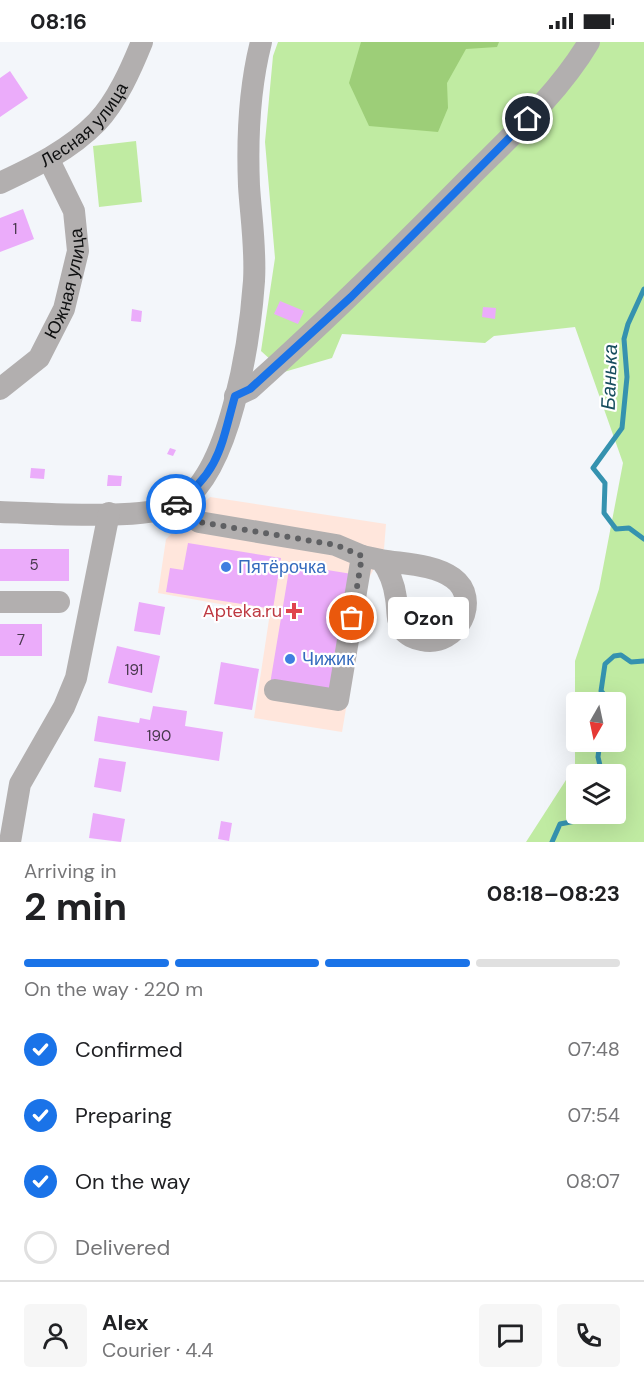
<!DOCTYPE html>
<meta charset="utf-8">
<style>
body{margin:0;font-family:"DM Sans",sans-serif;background:#f6f6f6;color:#202124;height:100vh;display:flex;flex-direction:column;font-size:22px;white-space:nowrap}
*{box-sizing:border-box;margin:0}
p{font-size:20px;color:#757577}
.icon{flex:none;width:33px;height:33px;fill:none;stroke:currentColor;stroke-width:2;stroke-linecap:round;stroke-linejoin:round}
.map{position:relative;height:800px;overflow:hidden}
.panel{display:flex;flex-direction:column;background:#fff;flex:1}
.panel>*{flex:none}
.needle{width:39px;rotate:189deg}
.controls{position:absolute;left:566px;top:650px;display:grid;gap:12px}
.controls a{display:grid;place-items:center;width:60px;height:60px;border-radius:6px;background:#fff;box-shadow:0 6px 24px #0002;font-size:30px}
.pin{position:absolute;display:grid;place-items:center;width:51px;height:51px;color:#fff;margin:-26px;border:3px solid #fff;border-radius:50%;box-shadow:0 2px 6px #0007}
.courier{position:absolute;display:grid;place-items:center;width:60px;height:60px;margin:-30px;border:4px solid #1a73e8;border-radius:50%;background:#fff;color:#222;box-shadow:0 2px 8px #0007}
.bubble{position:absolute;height:42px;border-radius:6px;background:#fff;box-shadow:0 6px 24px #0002;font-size:20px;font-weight:700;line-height:42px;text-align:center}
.headline em{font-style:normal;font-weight:700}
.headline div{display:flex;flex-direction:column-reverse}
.headline{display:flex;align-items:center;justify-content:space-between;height:102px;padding:0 24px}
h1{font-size:39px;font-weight:700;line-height:45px}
.bar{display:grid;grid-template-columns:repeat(4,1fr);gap:9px 6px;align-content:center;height:72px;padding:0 24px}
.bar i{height:8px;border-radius:4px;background:#e0e0e0}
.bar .on{background:#1a73e8}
.bar p{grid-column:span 4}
.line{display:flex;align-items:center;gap:15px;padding:0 24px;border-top:2px solid #e0e0e0}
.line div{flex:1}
.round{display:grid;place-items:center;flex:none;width:63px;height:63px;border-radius:6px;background:#f6f6f6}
ol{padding:0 24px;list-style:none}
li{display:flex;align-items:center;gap:18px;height:66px}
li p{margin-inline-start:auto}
li .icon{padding:6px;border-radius:50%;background:#1a73e8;color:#fff;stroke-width:4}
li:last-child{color:#757577}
li i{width:33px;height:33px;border:3px solid #e0e0e0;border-radius:50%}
.status{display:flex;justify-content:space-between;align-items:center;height:42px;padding:0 30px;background:#fff;direction:ltr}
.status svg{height:16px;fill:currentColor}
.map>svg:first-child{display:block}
.commercial{fill:#ffe6dc}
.green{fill:#c0eba2;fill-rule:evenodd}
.forest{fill:#9dce78}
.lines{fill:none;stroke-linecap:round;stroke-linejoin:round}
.stream{stroke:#3592af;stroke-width:5}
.building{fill:#ebacfa}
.minor{stroke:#b2afaf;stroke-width:22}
.done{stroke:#5f6063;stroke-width:6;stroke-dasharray:0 10.8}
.route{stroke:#1a73e8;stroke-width:8}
.shop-dot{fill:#3f7fe0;stroke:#fff;stroke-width:2}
.health-dot{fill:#e0444e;stroke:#fff;stroke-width:2}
.labels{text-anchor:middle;stroke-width:4.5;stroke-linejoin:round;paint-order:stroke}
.number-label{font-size:15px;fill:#46374b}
.street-label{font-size:18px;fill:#0f1011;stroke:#fff}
.shop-label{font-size:18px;fill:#366cbe;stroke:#fff;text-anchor:start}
.health-label{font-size:18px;fill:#be3a42;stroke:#fff;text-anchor:end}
.water-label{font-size:20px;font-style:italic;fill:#164d5e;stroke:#fff}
</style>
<div class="status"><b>08:16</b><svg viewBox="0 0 49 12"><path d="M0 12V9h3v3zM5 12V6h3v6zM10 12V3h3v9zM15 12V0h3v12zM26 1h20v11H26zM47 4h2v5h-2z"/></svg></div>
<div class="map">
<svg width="644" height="800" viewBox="0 0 644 800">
<rect width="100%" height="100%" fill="#f3f6fa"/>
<path class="commercial" d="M210 455 386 482 384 507 368 538 342 690 254 676 270 571 158 551 166 497Z"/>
<path class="green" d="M278 0H644V800H526L575 724V619L599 547 623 421 575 285 494 294 485 301 342 292 332 316 284 330 261 309 275 216 265 100 273 14ZM576 660H615V699H576ZM576 732H615V771H576Z
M136 99 142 160 99 165 93 104Z"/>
<path class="forest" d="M361 0H499L497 5 466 7 447 41 448 66 438 90 369 84 349 41Z"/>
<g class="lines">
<path class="stream" d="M644 247 628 282 624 297 627 335 622 386 593 426 605 441 604 471 616 487 629 486 644 497
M607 660V656L601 649 605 622 614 614 621 613 631 620 644 619
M600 699 598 715 602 732
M552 800 560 782 581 778 596 771"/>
</g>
<path class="building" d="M10 29 28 56 0 75V36Z
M23 167 34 197 0 210V176Z
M280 259 304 269 298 282 274 272Z
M483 265 496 266 495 277 482 275Z
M132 267 142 269 141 280 131 279Z
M170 406 176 408 173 414 167 412Z
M31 426 45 427 44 437 30 436Z
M108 433 122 434 121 444H107Z
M188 501 281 516 273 567 166 550 170 526 183 528Z
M0 507H69V539H0Z
M290 522 352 532 332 653 270 642Z
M139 560 165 565 160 593 134 589Z
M0 582H42V614H0Z
M117 604 160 614 152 651 108 641Z
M221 620 259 627 252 668 214 662Z
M153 664 187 669 185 684 223 690 219 719 94 699 98 674 139 681 140 676 150 678Z
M99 716 126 720 121 750 94 745Z
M93 771 125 777 121 800 89 796Z
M221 779 232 781 229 799 218 797Z"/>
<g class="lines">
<g class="minor">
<path id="s1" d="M0 141C34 125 70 108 97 80 117 59 131 27 142 0"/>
<path id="s2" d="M0 347 39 316 64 267 78 209 74 169 49 118"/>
<path d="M235 354 250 347C326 279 398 208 469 136 511 94 558 52 589 0"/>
<path d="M176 463 199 480 336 503 362 514 338 658 275 648"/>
<path d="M0 470C41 471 142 479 176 463 231 436 250 295 254 239 256 207 251 175 249 144 247 95 249 47 261 0"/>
<path d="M362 514 381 518C390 530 394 541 396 556 398 567 396 578 402 587 406 593 415 597 422 598 458 606 482 557 453 536 434 522 403 522 381 518"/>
<path d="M0 560H59"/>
<path d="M10 800 20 742 64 665 76 636 109 471"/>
</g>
</g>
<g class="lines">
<path class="done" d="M176 462 199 480 336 503 362 514 352 576"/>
<path class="route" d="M176 462C220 429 221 404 235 354L250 347 351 255 528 77"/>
</g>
<g class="shop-dot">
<circle cx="226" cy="525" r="6"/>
<circle cx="290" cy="617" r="6"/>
</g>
<path class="health-dot" d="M291 560h6v6h6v6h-6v6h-6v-6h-6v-6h6z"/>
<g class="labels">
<g class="number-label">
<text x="15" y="192">1</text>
<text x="34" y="528">5</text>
<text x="21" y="603">7</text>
<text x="134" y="633">191</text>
<text x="159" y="699">190</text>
</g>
<g class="street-label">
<text dy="6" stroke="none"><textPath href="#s1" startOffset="104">Лесная улица</textPath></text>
<text dy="6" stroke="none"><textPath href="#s2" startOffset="130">Южная улица</textPath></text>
</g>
<g class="shop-label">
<text x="238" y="531">Пятёрочка</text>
<text x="302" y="623">Чижик</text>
</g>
<g class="health-label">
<text x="282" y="575">Apteka.ru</text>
</g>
<g class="water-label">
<text transform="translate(609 335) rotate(-88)" y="7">Банька</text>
</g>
</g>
</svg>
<div class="controls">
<a><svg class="needle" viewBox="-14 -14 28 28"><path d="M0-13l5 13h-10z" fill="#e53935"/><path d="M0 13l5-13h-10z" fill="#757577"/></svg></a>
<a><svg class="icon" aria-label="layers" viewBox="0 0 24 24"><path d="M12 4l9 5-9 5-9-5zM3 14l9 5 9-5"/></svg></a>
</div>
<div class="pin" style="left:352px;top:576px;background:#ea580c"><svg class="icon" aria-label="bag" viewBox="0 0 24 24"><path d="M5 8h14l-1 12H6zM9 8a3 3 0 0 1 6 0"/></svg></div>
<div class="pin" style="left:528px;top:77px;background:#1f2937"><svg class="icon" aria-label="home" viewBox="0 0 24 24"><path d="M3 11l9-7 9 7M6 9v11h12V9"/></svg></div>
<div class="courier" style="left:176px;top:462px"><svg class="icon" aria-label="car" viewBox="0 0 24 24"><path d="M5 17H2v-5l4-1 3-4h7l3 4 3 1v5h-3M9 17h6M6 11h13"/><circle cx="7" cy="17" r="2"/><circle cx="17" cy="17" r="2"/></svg></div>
<div class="bubble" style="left:388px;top:555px;width:81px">Ozon</div>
</div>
<section class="panel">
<div class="headline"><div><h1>2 min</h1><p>Arriving in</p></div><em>08:18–08:23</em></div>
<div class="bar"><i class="on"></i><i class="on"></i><i class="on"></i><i></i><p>On the way · 220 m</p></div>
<ol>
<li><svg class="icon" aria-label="check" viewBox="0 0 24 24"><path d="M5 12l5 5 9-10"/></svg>Confirmed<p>07:48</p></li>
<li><svg class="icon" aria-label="check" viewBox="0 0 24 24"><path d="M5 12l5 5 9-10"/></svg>Preparing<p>07:54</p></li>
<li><svg class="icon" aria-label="check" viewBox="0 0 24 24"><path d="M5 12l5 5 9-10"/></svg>On the way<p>08:07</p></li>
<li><i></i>Delivered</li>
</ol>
<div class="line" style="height:108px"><a class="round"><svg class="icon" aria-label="person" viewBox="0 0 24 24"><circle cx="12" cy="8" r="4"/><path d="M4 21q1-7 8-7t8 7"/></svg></a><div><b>Alex</b><p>Courier · 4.4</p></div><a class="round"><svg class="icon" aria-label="chat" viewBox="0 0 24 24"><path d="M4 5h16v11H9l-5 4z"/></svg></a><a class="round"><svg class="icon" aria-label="phone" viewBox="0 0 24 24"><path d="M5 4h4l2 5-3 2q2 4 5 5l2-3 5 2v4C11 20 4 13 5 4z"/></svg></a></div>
</section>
